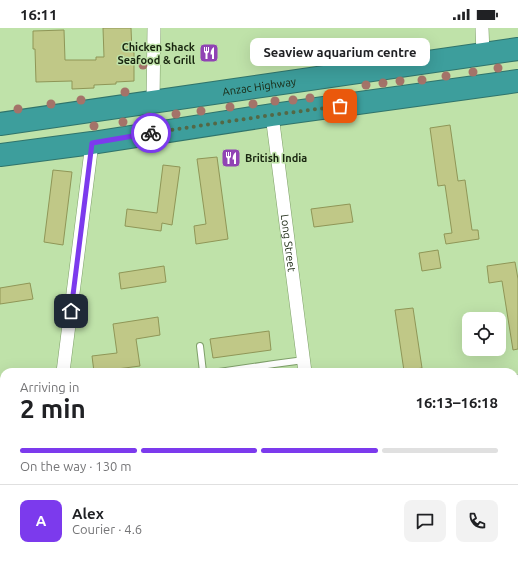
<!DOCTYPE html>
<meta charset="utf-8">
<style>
body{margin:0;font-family:Ubuntu,sans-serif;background:#f2f2f2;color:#202124;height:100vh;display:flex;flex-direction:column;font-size:15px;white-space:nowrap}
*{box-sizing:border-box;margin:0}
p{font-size:13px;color:#757577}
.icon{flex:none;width:22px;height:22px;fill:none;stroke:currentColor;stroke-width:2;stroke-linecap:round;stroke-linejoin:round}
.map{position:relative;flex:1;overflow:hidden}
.side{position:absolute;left:0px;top:340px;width:518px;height:196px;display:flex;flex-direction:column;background:#fff;border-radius:12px 12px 0 0;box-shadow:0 4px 16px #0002}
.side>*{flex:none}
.buttons{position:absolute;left:462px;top:284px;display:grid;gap:8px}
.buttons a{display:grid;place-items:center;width:44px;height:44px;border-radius:8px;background:#fff;box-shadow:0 4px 16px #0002;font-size:20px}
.pin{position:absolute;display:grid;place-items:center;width:34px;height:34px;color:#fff;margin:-17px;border-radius:8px;box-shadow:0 2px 6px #0006}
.courier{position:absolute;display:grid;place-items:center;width:40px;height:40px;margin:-20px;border:3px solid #7c3aed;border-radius:50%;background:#fff;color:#222;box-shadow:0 1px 5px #0007}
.bubble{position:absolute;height:28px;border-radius:8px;background:#fff;box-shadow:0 4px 16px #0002;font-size:13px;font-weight:700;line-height:28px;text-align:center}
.summary em{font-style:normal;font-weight:700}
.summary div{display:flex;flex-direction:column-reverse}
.summary{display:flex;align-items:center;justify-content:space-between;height:68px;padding:0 20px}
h1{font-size:26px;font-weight:700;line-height:30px}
.bar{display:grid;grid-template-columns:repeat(4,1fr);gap:6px 4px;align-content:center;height:48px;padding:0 20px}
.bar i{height:5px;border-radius:3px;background:#e0e0e0}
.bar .active{background:#7c3aed}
.bar p{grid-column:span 4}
.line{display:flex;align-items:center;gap:10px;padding:0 20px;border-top:1px solid #e0e0e0}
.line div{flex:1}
.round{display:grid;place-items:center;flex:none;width:42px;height:42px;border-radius:8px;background:#f2f2f2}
.status{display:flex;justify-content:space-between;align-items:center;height:28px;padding:0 20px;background:#fff;direction:ltr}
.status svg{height:11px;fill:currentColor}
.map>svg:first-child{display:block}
.built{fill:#b2d899}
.building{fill:#c0c887;stroke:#8f9657}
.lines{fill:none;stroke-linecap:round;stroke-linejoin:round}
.lane-casing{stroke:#7fa06a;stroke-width:8}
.street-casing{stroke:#7fa06a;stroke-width:14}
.highway-casing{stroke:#30746b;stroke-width:24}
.lane{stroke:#fff;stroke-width:6}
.street{stroke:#fff;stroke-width:13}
.highway{stroke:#3d9e9c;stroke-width:22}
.tree{fill:#a47369}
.done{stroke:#536846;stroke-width:4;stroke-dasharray:0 7.2}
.route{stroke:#7c3aed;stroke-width:5}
.labels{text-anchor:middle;stroke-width:3;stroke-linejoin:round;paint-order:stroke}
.poi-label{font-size:11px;font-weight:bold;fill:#192610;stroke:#bfe2a9;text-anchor:end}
.street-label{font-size:11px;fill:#192610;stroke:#bfe2a9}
</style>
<div class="status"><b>16:11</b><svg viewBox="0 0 49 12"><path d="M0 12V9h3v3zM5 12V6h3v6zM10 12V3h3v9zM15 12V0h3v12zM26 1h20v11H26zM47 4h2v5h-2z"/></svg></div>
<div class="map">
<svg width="518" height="536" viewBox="0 0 518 536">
<rect width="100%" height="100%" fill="#bfe2a9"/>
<path class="built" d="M514 368H518V468L514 466Z"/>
<path class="building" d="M103 0H131L132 24H134V53L116 54V56L94 57V60L72 61V53L36 54 35 21H33V3L64 2 65 32H96V29H104Z
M450 97 458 153 465 152 472 202H478L479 211 446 216 444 206 452 205 445 157 438 158 430 100Z
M217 129 228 211 196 216 194 198 206 196 197 131Z
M163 137 180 139 172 197 162 195 161 203 125 198 127 181 157 185Z
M53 142 72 144 63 217 44 214Z
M350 176 353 194 314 199 311 181Z
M438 222 441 240 422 243 419 225Z
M515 234 518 251V321L513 322 502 253 489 255 487 238Z
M164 238 166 254 121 261 119 245Z
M30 255 33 271 0 276V260Z
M413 280 422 340 404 343 395 282Z
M158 289 160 307 136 311 140 338 94 344 92 328 117 325 113 296Z
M269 303 271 322 213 330 210 311Z"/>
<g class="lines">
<g class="lane-casing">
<path id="lane" d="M200 318 203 344
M219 344 274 336 304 332"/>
</g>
<g class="street-casing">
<g id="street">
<path d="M482 0 483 26"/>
<path d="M153 74 154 0"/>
<path id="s1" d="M272 87 305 344"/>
<path d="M63 344 92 115"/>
<path d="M514 354 518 353"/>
<path d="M514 483 518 485"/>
<path d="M0 535 3 536"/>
<path d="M28 536 30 532"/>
<path d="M218 536 220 532"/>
<path d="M413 536 415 532"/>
</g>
</g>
<g class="highway-casing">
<g id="highway">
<path id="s2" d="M0 96 518 21"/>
<path d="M0 127 92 115 272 87 518 53"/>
</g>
</g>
<use href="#lane" class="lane"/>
<use href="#street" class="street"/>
<use href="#highway" class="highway"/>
</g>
<g class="tree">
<circle cx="143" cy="37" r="4.5"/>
<circle cx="498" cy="40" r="4.5"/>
<circle cx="473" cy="44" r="4.5"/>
<circle cx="446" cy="48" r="4.5"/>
<circle cx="422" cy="52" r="4.5"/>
<circle cx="400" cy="53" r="4.5"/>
<circle cx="383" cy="55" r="4.5"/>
<circle cx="366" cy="57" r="4.5"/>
<circle cx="125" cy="64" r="4.5"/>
<circle cx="310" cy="70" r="4.5"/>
<circle cx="81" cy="72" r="4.5"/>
<circle cx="293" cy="72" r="4.5"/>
<circle cx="275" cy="73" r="4.5"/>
<circle cx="51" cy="76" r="4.5"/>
<circle cx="253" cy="76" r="4.5"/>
<circle cx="230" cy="79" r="4.5"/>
<circle cx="18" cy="81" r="4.5"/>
<circle cx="201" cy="83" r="4.5"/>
<circle cx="176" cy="86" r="4.5"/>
<circle cx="149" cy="89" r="4.5"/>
<circle cx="123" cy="94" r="4.5"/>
<circle cx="94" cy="98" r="4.5"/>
</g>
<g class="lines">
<path class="done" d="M151 105 272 87 340 78"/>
<path class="route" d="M71 283 92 115 151 105"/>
</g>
<defs>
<g id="restaurant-square" transform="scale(1)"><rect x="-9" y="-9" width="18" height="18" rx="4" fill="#9043b4" stroke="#bfe2a9"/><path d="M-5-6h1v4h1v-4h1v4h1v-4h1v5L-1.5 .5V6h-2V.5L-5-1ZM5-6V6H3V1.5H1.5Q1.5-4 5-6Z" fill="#fff"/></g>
</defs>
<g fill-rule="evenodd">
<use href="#restaurant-square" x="209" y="25"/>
<use href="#restaurant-square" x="231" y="130"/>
</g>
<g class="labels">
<g class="poi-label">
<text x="195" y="23">Chicken Shack<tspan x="195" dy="13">Seafood &amp; Grill</tspan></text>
<text x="245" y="134" text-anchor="start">British India</text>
</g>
<g class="street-label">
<text dy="4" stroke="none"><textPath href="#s2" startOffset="262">Anzac Highway</textPath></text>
<text dy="4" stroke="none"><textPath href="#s1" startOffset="129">Long Street</textPath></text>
</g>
</g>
</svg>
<div class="buttons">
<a><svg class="icon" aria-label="locate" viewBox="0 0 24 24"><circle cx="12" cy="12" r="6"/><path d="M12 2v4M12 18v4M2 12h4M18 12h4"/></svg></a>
</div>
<div class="pin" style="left:340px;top:78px;background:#ea580c"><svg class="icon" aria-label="bag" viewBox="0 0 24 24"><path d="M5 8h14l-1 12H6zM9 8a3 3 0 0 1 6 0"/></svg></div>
<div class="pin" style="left:71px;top:283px;background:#1f2937"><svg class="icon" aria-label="home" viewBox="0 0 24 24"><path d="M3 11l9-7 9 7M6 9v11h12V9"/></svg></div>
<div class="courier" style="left:151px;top:105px"><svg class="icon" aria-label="bike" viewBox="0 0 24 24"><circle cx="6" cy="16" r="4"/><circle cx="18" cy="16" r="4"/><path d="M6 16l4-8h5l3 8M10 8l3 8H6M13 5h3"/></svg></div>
<div class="bubble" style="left:250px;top:10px;width:180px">Seaview aquarium centre</div>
<section class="side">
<div class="summary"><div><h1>2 min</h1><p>Arriving in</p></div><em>16:13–16:18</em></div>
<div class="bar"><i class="active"></i><i class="active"></i><i class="active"></i><i></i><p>On the way · 130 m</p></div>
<div class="line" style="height:72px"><b class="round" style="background:#7c3aed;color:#fff">A</b><div><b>Alex</b><p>Courier · 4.6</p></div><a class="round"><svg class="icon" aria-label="chat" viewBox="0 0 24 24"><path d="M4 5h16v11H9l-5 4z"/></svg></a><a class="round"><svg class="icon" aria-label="phone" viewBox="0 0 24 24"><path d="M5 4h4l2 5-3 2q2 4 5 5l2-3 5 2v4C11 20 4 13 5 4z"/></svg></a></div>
</section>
</div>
